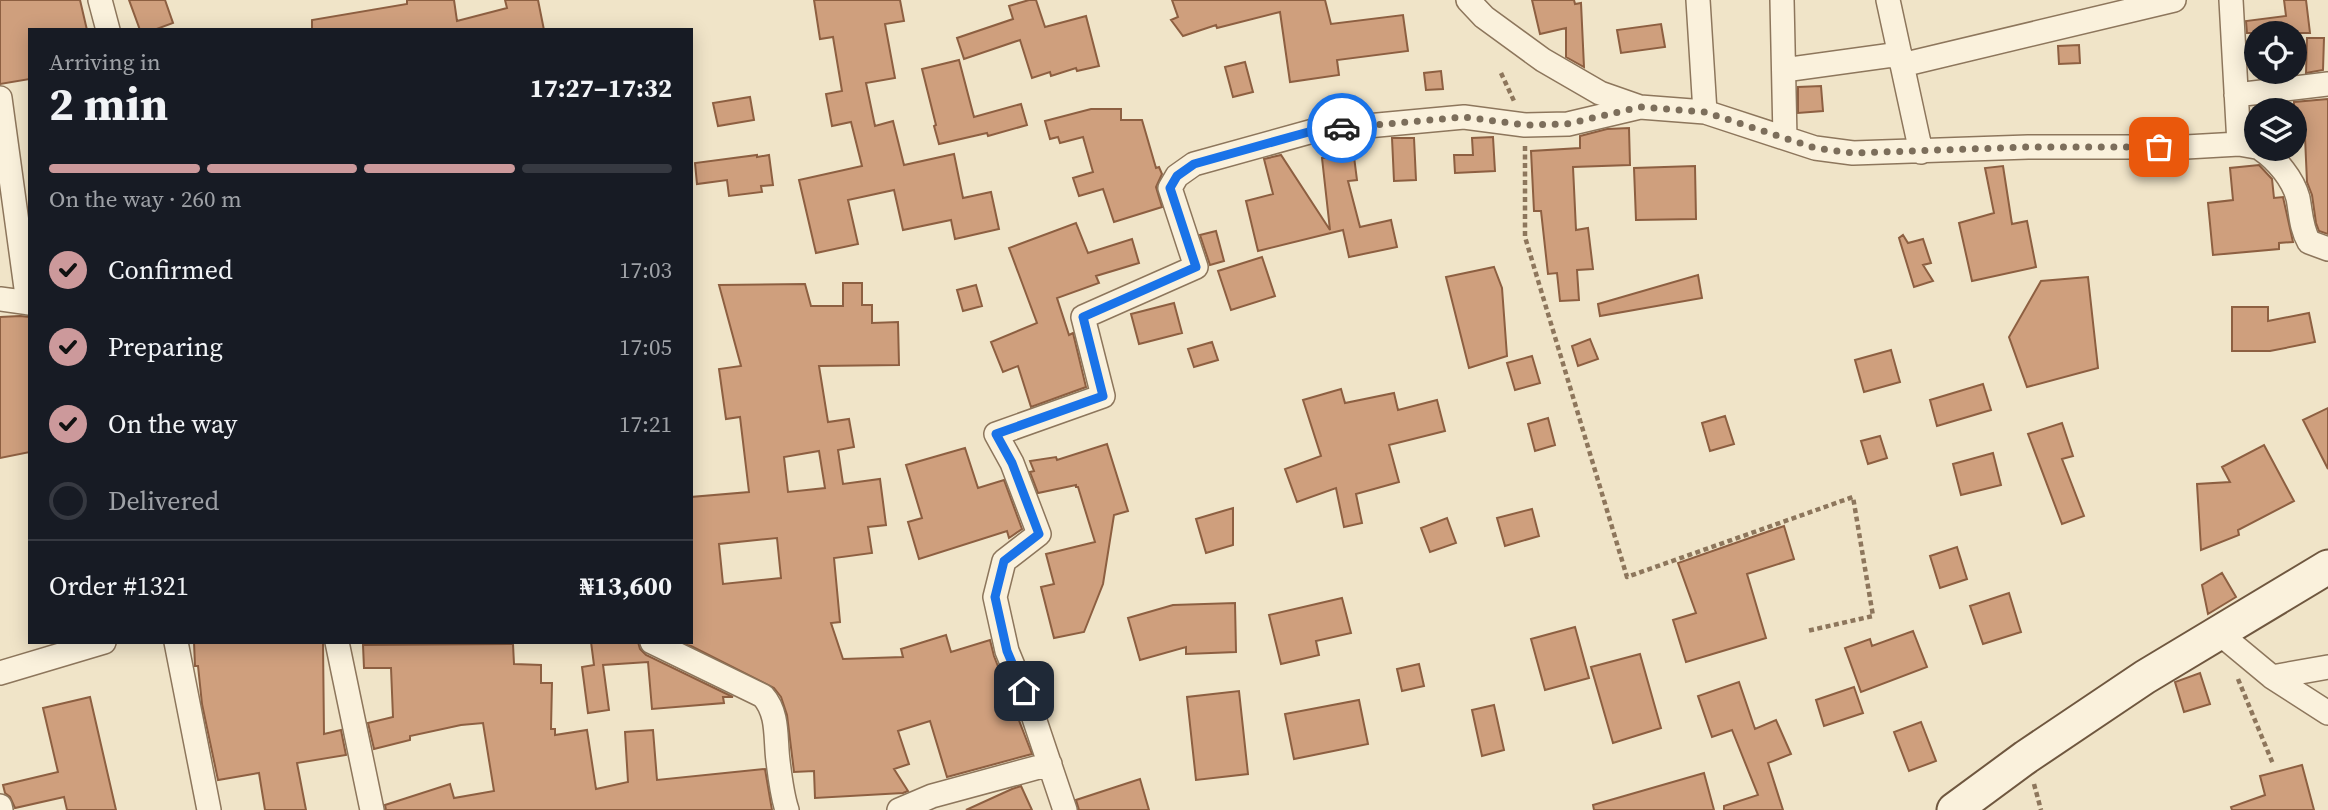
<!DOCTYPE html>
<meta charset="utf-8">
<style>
body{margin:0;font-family:"Source Serif 4",serif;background:#242831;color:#f1f3f6;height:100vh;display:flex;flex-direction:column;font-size:26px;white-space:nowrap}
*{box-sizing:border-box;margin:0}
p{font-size:23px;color:#9ea1a6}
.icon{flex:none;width:38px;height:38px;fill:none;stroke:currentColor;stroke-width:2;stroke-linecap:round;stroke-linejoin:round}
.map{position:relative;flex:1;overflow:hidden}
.side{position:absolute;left:28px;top:28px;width:665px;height:616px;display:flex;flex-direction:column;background:#171b24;border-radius:0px;box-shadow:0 4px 18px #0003}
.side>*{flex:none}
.buttons{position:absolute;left:2244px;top:21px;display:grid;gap:14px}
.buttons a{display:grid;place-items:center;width:63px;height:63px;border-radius:50%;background:#171b24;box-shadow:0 4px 18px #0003;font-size:35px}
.pin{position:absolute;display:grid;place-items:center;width:60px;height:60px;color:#fff;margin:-30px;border-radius:14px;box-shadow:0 4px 10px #0006}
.courier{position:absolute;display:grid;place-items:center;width:70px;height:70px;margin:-35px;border:5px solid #1a73e8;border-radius:50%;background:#fff;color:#222;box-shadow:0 2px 9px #0007}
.headline em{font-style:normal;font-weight:700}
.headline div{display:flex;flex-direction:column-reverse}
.headline{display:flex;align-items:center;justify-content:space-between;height:119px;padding:0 21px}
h1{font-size:46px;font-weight:700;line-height:52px}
.bar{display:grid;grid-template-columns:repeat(4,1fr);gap:10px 7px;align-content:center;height:84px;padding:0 21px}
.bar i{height:9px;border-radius:5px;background:#363941}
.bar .current{background:#cc999b}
.bar p{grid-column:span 4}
.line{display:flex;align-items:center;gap:18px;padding:0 21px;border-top:2px solid #363941}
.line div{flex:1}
ol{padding:0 21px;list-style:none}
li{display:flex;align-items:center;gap:21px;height:77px}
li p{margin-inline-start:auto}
li .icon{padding:7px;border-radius:50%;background:#cc999b;color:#111;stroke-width:4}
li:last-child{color:#9ea1a6}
li i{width:38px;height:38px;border:4px solid #363941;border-radius:50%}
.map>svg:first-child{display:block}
.building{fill:#cf9f7d;stroke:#8d5f41;stroke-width:2;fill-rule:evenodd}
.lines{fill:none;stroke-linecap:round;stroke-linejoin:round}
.street-casing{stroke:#8d765c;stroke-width:26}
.secondary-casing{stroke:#6f573f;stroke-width:37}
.path{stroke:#8d765c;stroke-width:4.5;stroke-dasharray:5 3.5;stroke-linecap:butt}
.street{stroke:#faf1dc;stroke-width:23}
.secondary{stroke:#faf1dc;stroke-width:33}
.done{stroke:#7c6e5b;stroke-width:7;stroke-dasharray:0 12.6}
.route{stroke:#1a73e8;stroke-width:9}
</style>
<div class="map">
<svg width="2328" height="810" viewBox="0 0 2328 810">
<rect width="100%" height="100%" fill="#f0e4c8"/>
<path class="building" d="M0 0H80L87 30H30V79L0 84Z
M129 0H165L173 23 154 30H140Z
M407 0H454L457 21 507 8 505 0H538L544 30H312V20L407 4Z
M814 0H900L904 21 885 24 895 78 866 83 875 126 893 121 904 165 954 154 963 198 991 192 999 229 955 239 951 220 903 230 894 190 848 200 858 244 816 253 799 180 862 166 851 122 832 126 826 94 842 91 833 37 820 39Z
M1029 0H1036L1045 27 1086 16 1099 66 1077 71 1076 68 1051 76 1050 72 1032 78 1020 40 964 59 957 38 1013 19 1009 6Z
M1172 0H1325L1331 24 1403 15 1408 51 1337 60 1339 75 1290 82 1280 12 1217 28 1216 25 1183 36 1171 20 1178 17Z
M1532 0H1574L1575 4 1581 3 1584 67 1566 57V28L1540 34Z
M2284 0H2306L2310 33H2247L2246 21 2286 16Z
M1661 24 1665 47 1621 53 1617 30Z
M2307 38H2324L2323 70 2306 73Z
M2079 45 2080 63 2059 64 2058 46Z
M959 60 974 117 1021 104 1027 125 988 136 987 133 939 144 934 126 936 125 922 69Z
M1245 62 1253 92 1233 97 1225 67Z
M1441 71 1443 89 1426 90 1424 73Z
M1821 86 1823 111 1798 113V87Z
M750 97 754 120 718 126 713 103Z
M2328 99V234L2319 231 2316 223 2312 195 2307 182 2305 137H2294V102Z
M1091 109H1121V120H1142L1156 168 1159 167 1162 174 1156 187 1162 207 1114 222 1103 189 1079 196 1073 178 1093 172 1083 137 1060 143 1058 137 1050 139 1045 121Z
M1629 128 1630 165 1573 167 1576 230 1588 228 1593 269 1577 270 1579 300 1560 301 1557 273 1548 274 1541 211H1534L1531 151 1580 148V136L1607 129Z
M1493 137 1495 171 1455 173 1454 155H1473L1472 138Z
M1392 138H1414L1416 180 1394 181Z
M1352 141 1357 180 1348 181 1360 227 1391 220 1397 247 1349 257 1343 230 1258 251 1246 201 1273 194 1264 159 1281 155 1330 230 1322 158 1336 157 1335 143Z
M757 155V157L769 155 773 185 761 186 762 192 729 196 727 180 697 184 695 163Z
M2259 165 2272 179 2274 198 2283 197 2293 242 2279 243V249L2213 255 2208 203 2233 200 2230 168Z
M1695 166 1696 219 1636 220 1634 168Z
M2003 166 2012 224 2027 221 2036 267 1972 281 1959 223 1994 213 1985 168Z
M1076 223 1088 253 1132 239 1139 263 1096 276 1099 283 1057 298 1069 335 1073 333 1086 387 1031 407 1018 366 1003 372 991 342 1037 323 1009 248Z
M1216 231 1224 261 1210 265 1200 235Z
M1903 235 1908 243 1923 239 1931 263 1923 265 1933 281 1914 287 1899 238Z
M1262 257 1275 296 1231 310 1218 271Z
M1494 267 1502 288 1507 356 1469 368 1446 277Z
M1698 275 1702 298 1600 316 1598 304Z
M2088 277 2098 368 2027 387 2009 337 2041 281Z
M843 283H862V305H872V323L898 322 899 365 819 366 828 422 849 419 854 447 838 450 843 484 880 479 886 525 868 527 872 553 834 558 840 622 831 623 843 659 903 657 901 649 946 635 951 652 990 640 994 656 1032 754 947 777 930 721 898 731 909 764 894 769 908 791 903 793 815 798 814 771 794 772 787 715 781 697 774 688 687 644 691 643V497L749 492 740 417 726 419 719 369 741 366 719 285 805 284 811 306H843ZM819 451 825 488 788 492 784 457ZM777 538 781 578 723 584 719 544Z
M976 285 982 306 963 311 957 290Z
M1174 303 1182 333 1139 344 1131 314Z
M2232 307H2268V321L2309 313 2315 342 2270 351H2232Z
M20 316 30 317V452L0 458V317Z
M1590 339 1598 359 1578 366 1572 346Z
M1212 342 1218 360 1194 367 1188 349Z
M1891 350 1900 382 1864 392 1855 360Z
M1532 356 1540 383 1515 390 1507 363Z
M1983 384 1991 410 1937 426 1930 400Z
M1341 389 1345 403 1394 393 1398 410 1437 400 1445 431 1389 445 1399 482 1356 494 1362 523 1344 527 1336 488 1297 502 1285 469 1321 456 1303 400Z
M2328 408V469L2303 420Z
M1725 416 1734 444 1710 451 1702 423Z
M1548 418 1555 445 1535 451 1528 424Z
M2062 423 2073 456 2062 459 2084 516 2062 524 2028 434Z
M1880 436 1887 458 1868 464 1861 441Z
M1107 444 1128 511 1114 515 1103 584 1084 632 1054 638 1041 587 1054 584 1046 554 1095 542 1078 487H1076V485L1038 493 1030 472 1034 471 1030 461 1056 457 1057 460Z
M2264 445 2294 501 2238 530 2239 535 2201 550 2197 484 2230 482 2222 467Z
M965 448 978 488 1004 480 1022 529 1009 538 1007 531 919 559 908 522 922 518 906 465Z
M1993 453 2001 485 1961 495 1953 464Z
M1233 508V545L1206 553 1196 519Z
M1532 509 1539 536 1505 546 1497 518Z
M1447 518 1456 543 1430 552 1421 528Z
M1784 526 1794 559 1747 574 1766 638 1686 662 1673 620 1696 613 1678 563Z
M1957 547 1967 579 1940 588 1930 556Z
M2222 573 2236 597 2208 614 2202 585Z
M2009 593 2021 632 1983 644 1970 606Z
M1342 598 1351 633 1316 641 1319 655 1281 664 1269 615Z
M1235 603 1236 652 1186 654V647L1140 660 1128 618 1173 605Z
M1575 627 1589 678 1545 690 1531 639Z
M1913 631 1927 667 1861 692 1845 648 1870 639 1872 646Z
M194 642 323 643 324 734 341 730 346 755 297 763 306 810H265L259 773 218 780 202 704 198 666H195Z
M591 642H638L640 649 646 655 733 697H723L724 703 652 709 648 662 603 665 609 710 588 713 582 667 594 665Z
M513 644 514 664 541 665V683H552L551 729H555V735L587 730 596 789 628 782 625 732 653 730 657 780 765 769 772 810H386L385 805 450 784 454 798 494 791 483 723 461 725 410 736V740L374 749 368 723 393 717 391 668H364L363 645Z
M1640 654 1661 728 1613 743 1591 667Z
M1419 664 1424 686 1402 691 1397 669Z
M2200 673 2210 704 2184 712 2175 682Z
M1739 682 1755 729 1776 720 1791 754 1768 763 1783 810H1724V806L1758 795 1732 730 1712 737 1698 696Z
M1854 687 1863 713 1824 726 1816 700Z
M1239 691 1248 774 1196 780 1187 697Z
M90 697 116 810H67L64 797 15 808 10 797 5 793 3 785 58 772 43 708Z
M1359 700 1368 744 1294 759 1285 714Z
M1494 705 1504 750 1482 756 1472 710Z
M1921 722 1936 761 1909 771 1894 732Z
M2302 765 2314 810H2232L2231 807 2265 795 2260 776Z
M1704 773 1714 810H1594L1593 805Z
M1140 779 1149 810H1079L1076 800Z
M1021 786 1032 810H966L1012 789Z"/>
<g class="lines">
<g class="street-casing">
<path id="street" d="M100 0 108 30
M1468 0 1484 17 1543 60 1600 93 1640 107 1705 112 1815 148 1853 153 2028 147H2186L2239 144 2256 147
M1698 0 1705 112
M1782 0 1785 138
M1888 0 1921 152
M2231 0 2239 144
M1902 65 2174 0
M1784 70 1900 54
M2236 95 2328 84
M0 98 28 303
M2261 149C2277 160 2293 179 2298 198 2301 214 2301 228 2309 242L2328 249
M0 299 30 303
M2219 633 2272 677 2328 713
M176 642 209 810
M337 642 372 810
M652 642 763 696C779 714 775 739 778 761 780 777 782 795 787 810
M0 673 104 642
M2272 677 2328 667
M0 806 1 810
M899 810 932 796 1050 764
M1065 810 1032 712 1007 651 995 597 1004 561 1039 534 1012 463 996 434 1103 396 1083 317 1196 267 1170 188 1177 176 1194 164 1313 131 1464 117 1525 125 1568 124 1640 107"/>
</g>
<g class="secondary-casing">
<path id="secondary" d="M1954 810 2026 757 2145 677 2328 567"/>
</g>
<path class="path" d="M1501 73 1514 101
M1525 146V237L1627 577 1853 497 1873 616 1807 631
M2238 679 2273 764
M2034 784 2041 810"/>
<use href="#street" class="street"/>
<use href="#secondary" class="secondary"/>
</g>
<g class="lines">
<path class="done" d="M1342 128 1464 117 1525 125 1567 124 1640 107 1705 112 1815 148 1853 153 2028 147H2159"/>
<path class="route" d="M1024 691 1007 651 995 597 1004 561 1039 534 1012 463 996 434 1103 396 1083 317 1196 267 1170 188 1177 176 1194 164 1312 131 1342 128"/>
</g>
</svg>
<div class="buttons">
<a><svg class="icon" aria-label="locate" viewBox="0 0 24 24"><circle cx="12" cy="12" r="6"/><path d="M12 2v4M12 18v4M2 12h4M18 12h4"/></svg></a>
<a><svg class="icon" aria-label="layers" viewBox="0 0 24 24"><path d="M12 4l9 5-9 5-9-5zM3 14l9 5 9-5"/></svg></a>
</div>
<div class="pin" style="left:2159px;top:147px;background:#ea580c"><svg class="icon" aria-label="bag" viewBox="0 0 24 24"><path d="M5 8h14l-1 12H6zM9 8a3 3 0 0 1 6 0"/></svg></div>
<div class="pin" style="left:1024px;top:691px;background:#1f2937"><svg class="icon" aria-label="home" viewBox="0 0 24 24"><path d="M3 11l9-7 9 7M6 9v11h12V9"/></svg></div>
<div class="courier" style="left:1342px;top:128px"><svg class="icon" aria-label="car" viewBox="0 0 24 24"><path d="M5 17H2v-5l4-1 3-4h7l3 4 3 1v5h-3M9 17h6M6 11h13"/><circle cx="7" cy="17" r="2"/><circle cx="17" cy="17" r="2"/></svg></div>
<section class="side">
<div class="headline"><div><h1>2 min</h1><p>Arriving in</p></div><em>17:27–17:32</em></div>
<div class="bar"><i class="current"></i><i class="current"></i><i class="current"></i><i></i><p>On the way · 260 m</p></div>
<ol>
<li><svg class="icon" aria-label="check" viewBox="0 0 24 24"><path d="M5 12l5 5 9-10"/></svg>Confirmed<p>17:03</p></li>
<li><svg class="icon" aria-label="check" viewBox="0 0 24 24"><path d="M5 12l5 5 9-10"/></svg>Preparing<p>17:05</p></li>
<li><svg class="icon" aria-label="check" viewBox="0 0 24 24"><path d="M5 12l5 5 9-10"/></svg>On the way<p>17:21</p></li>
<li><i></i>Delivered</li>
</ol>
<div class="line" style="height:91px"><div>Order #1321</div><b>₦13,600</b></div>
</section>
</div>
